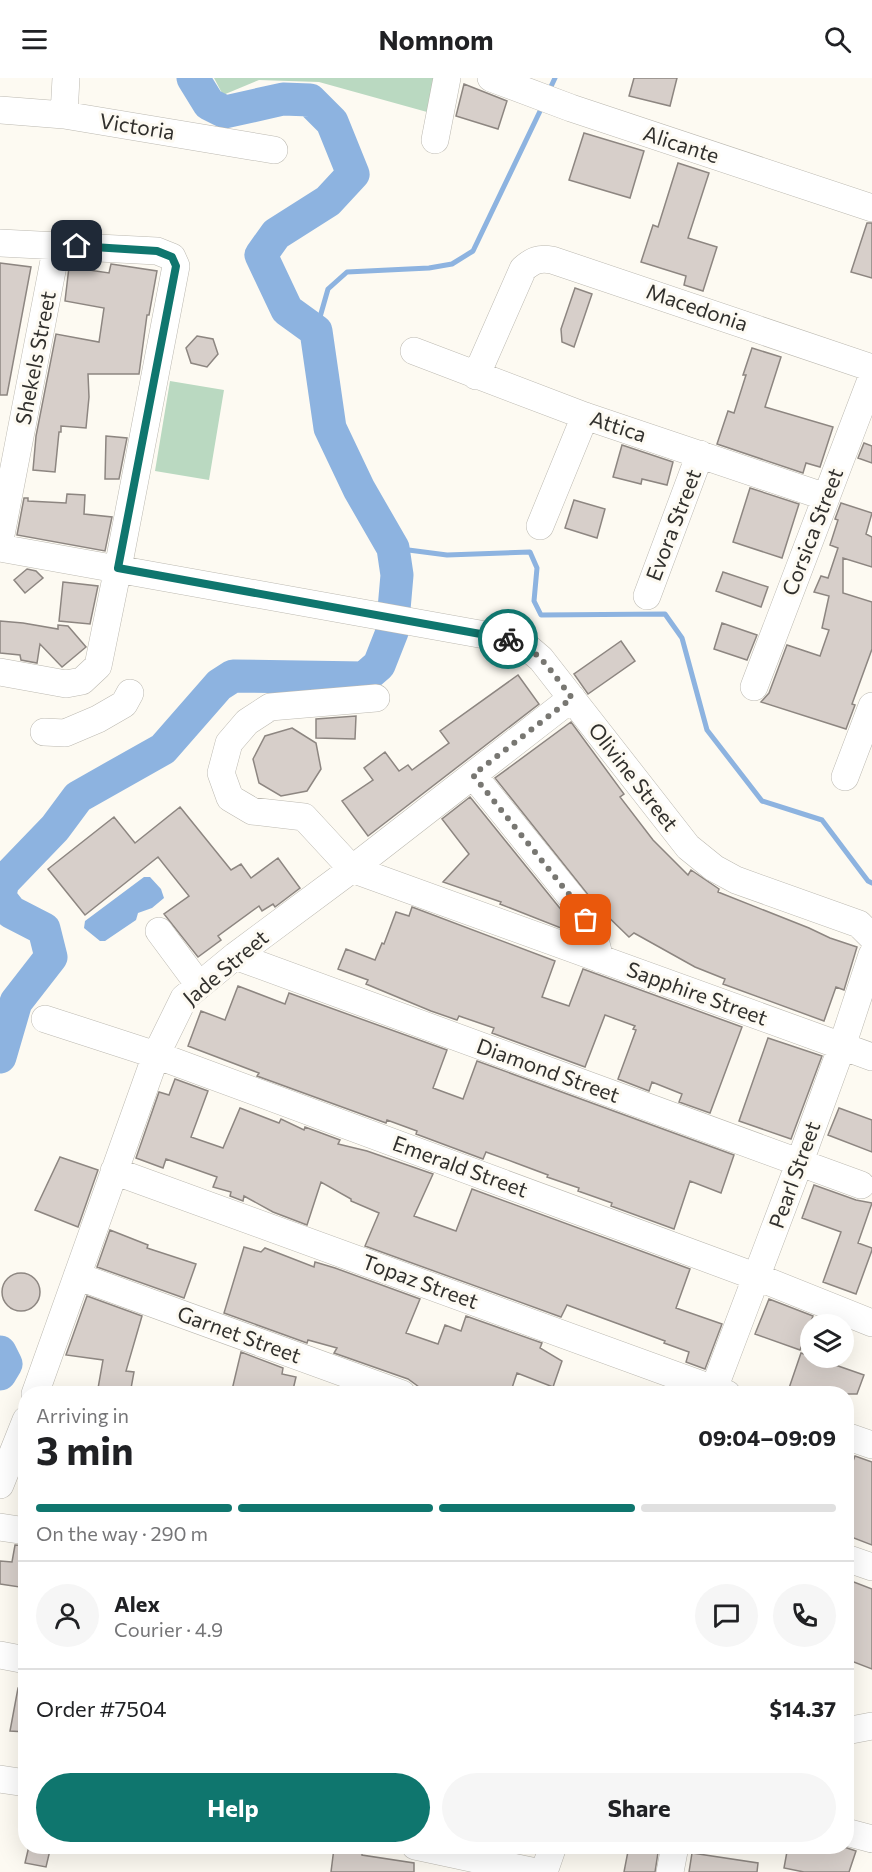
<!DOCTYPE html>
<meta charset="utf-8">
<style>
body{margin:0;font-family:Commissioner,sans-serif;background:#f6f6f6;color:#202124;height:100vh;display:flex;flex-direction:column;font-size:22px;white-space:nowrap}
*{box-sizing:border-box;margin:0}
p{font-size:20px;color:#757577}
.icon{flex:none;width:33px;height:33px;fill:none;stroke:currentColor;stroke-width:2;stroke-linecap:round;stroke-linejoin:round}
.map{position:relative;flex:1;overflow:hidden}
.side{position:absolute;left:18px;top:1308px;width:836px;height:468px;display:flex;flex-direction:column;background:#fff;border-radius:24px;box-shadow:0 6px 24px #0002}
.side>*{flex:none}
.buttons{position:absolute;left:800px;top:1236px;display:grid;gap:12px}
.buttons a{display:grid;place-items:center;width:54px;height:54px;border-radius:50%;background:#fff;box-shadow:0 6px 24px #0002;font-size:30px}
.pin{position:absolute;display:grid;place-items:center;width:51px;height:51px;color:#fff;margin:-26px;border-radius:12px;box-shadow:0 3px 9px #0006}
.courier{position:absolute;display:grid;place-items:center;width:60px;height:60px;margin:-30px;border:4px solid #0f766e;border-radius:50%;background:#fff;color:#222;box-shadow:0 2px 8px #0007}
.head em{font-style:normal;font-weight:700}
.head div{display:flex;flex-direction:column-reverse}
.head{display:flex;align-items:center;justify-content:space-between;height:102px;padding:0 18px}
h1{font-size:39px;font-weight:700;line-height:45px}
.bar{display:grid;grid-template-columns:repeat(4,1fr);gap:9px 6px;align-content:center;height:72px;padding:0 18px}
.bar i{height:8px;border-radius:4px;background:#e0e0e0}
.bar .on{background:#0f766e}
.bar p{grid-column:span 4}
.line{display:flex;align-items:center;gap:15px;padding:0 18px;border-top:2px solid #e0e0e0}
.line div{flex:1}
.round{display:grid;place-items:center;flex:none;width:63px;height:63px;border-radius:32px;background:#f6f6f6}
.primary-button{display:flex;gap:12px;margin-top:auto;padding:12px 18px}
.primary-button a{flex:1;height:69px;border-radius:36px;background:#0f766e;color:#fff;font-size:24px;font-weight:700;line-height:69px;text-align:center}
.primary-button a+a{background:#f6f6f6;color:#202124}
header{display:flex;justify-content:space-between;align-items:center;height:78px;padding:0 18px;background:#fff;font-size:27px;font-weight:700}
.map>svg:first-child{display:block}
.green{fill:#bad9c1}
.water{fill:#8db3e0}
.lines{fill:none;stroke-linecap:round;stroke-linejoin:round}
.stream{stroke:#8db3e0;stroke-width:5}
.river{stroke:#8db3e0;stroke-width:33}
.building{fill:#d7cfca;stroke:#8d8681;stroke-width:1.5}
.minor-casing{stroke:#bcb9b1;stroke-width:28}
.minor{stroke:#fff;stroke-width:27}
.done{stroke:#787772;stroke-width:6;stroke-dasharray:0 10.8}
.route{stroke:#0f766e;stroke-width:8}
.labels{text-anchor:middle;stroke-width:6;stroke-linejoin:round;paint-order:stroke}
.street-label{font-size:21px;fill:#31302d;stroke:#fdfaf2}
</style>
<header><svg class="icon" aria-label="menu" viewBox="0 0 24 24"><path d="M4 6h16M4 12h16M4 18h16"/></svg>Nomnom<svg class="icon" aria-label="search" viewBox="0 0 24 24"><circle cx="10" cy="10" r="6"/><path d="M15 15l6 6"/></svg></header>
<div class="map">
<svg width="872" height="1794" viewBox="0 0 872 1794">
<rect width="100%" height="100%" fill="#fdfaf2"/>
<path class="green" d="M214 0H434L427 34 319 4 259 2 223 17Z
M170 303 224 312 209 402 155 393Z"/>
<path class="water" d="M144 799H150L161 811 164 820 152 830 138 835 136 842 105 863H100L84 850 85 843Z"/>
<g class="lines">
<path class="stream" d="M548 15 555 0
M316 253 328 211 347 194 429 190 452 186 473 173 542 29
M393 470 447 477 530 474 537 490 534 523 541 537 665 536 682 560 707 652 762 723 822 742 868 803 872 805"/>
<path class="river" d="M0 816 3 804 55 750 78 719 163 671 219 607 233 598 364 600 379 587 392 554 397 497 393 470 359 411 330 350 316 253 287 232 261 177 276 156 328 123 353 96 332 44 310 22 283 21 225 34 209 26 193 0
M0 820 11 834 44 851 51 879 16 924 0 979
M0 1274 6 1286 0 1296"/>
</g>
<path class="building" d="M634 0H677L670 28 629 18Z
M464 6 507 23 498 51 456 38Z
M584 55 644 73 630 120 569 102Z
M678 85 709 95 688 160 717 169 703 213 684 207 686 198 641 184 653 147 658 149Z
M867 145H872V200L851 194Z
M0 185 31 189 7 317H0Z
M111 186 157 193 149 237H147L139 296H88L89 319 86 350 61 348V354H59L55 394 33 392 36 358 56 256 99 264 104 230 65 223 69 189 109 195Z
M575 210 592 216 574 269 562 264 561 251Z
M197 258 213 261 218 276 207 289 191 285 186 270Z
M752 270 781 279 765 329 833 349 820 389 806 385 803 395 717 366 728 333 734 335 746 297H743Z
M106 358 127 360 119 401H105Z
M864 365 872 368V385L858 380Z
M622 367 673 384 667 407 642 401 641 406 613 399Z
M750 410 799 426 782 480 733 464Z
M67 416 85 417 84 436 112 439 105 473 17 457 24 420H28V423L66 425Z
M574 422 605 431 597 460 565 450Z
M841 425 872 435 866 456 872 459V489L843 480V515L872 524V571L852 626 855 627 846 651 761 624 769 615 787 567 820 578 829 552 822 550 829 518 814 514 821 498 828 500 838 470 830 467 838 442 835 441Z
M27 491 36 493 43 500 25 515 14 502Z
M723 494 768 509 761 529 716 513Z
M63 504 98 508 90 546 59 543Z
M0 543 23 545 58 551V547L68 548 86 569 62 589 40 566 37 585 21 582 20 577 0 575Z
M722 545 757 557 747 582 714 571Z
M621 563 635 583 588 616 574 596Z
M518 597 539 626 368 758 342 723 373 702 364 690 385 674 399 693 408 687 412 692 449 665 440 653Z
M356 638 355 661 316 660V641Z
M571 644 624 716 620 719 653 762 688 797 691 792 719 811 718 814 809 850 830 860 857 869 844 912 836 909 824 943 723 906 725 901 695 889 634 855 629 859 597 828 495 700Z
M292 650 316 665 321 691 307 713 281 718 259 705 253 681 265 658Z
M470 719 567 839 569 843 566 852 500 826 501 824 443 804 469 776 442 741Z
M180 729 231 792 241 786 251 800 278 780 300 810 275 829 273 826 262 833 259 828 218 858 221 862 198 879 164 836 189 818 158 779 85 837 48 791 114 739 135 765Z
M412 829 555 883 542 919 569 928 583 891 742 949 710 1035 679 1024 682 1016 652 1004 649 1013 618 1001 636 952 633 951 635 948 605 937 585 989 492 955 494 950 459 938 457 942 431 933 366 906 368 902 338 891 346 871 375 882 382 865 384 866 396 834 409 838Z
M238 908 285 926 289 915 447 972 433 1010 463 1021 477 983 734 1077 721 1115 690 1103 674 1151 611 1128 612 1125 578 1113 579 1110 547 1099 548 1097 516 1085 486 1074 483 1081 416 1056 417 1053 387 1042 386 1045 257 998 259 995 188 968 201 933 225 942Z
M768 960 822 978 791 1061 739 1043Z
M175 1001 208 1013 191 1059 223 1070 240 1030 279 1045 281 1041 304 1052 305 1049 340 1062 338 1066 367 1073 433 1096 414 1138 456 1153 472 1111 690 1191 676 1230 722 1246 705 1291 686 1284 689 1274 664 1265 665 1263 567 1227 561 1239 365 1168 379 1135 351 1123V1121L321 1104 307 1147 273 1134 244 1118 243 1123 230 1118 231 1114 213 1109 217 1099 166 1081 163 1090 136 1080 159 1014 169 1017Z
M839 1030 872 1042V1074L828 1057Z
M60 1079 98 1092 78 1149 35 1132Z
M814 1107 856 1122 872 1125 858 1165 872 1170V1172L856 1216 823 1204 841 1154 802 1140Z
M110 1152 148 1167 147 1170 196 1186 184 1220 97 1189Z
M244 1169 261 1174 265 1170 314 1189 315 1184 335 1190 420 1221 406 1255 438 1266 445 1247 461 1253 466 1238 542 1265 540 1270 562 1283 553 1309 517 1295 510 1316H417L419 1309 408 1301 334 1275 337 1270 308 1262 307 1265 224 1235Z
M2 1214a19 19 0 1 1 38 0a19 19 0 1 1-38 0Z
M87 1218 142 1238 126 1293 134 1294 130 1316H97L103 1282 66 1277Z
M769 1221 813 1238 800 1272 755 1256Z
M241 1274 283 1290 282 1296 296 1299 292 1316H231Z
M801 1275 864 1297 857 1316H787Z
M855 1378 872 1384V1467L846 1457V1401Z
M15 1467 26 1468V1510L0 1506V1483L12 1484Z
M846 1501 872 1511V1591L846 1581Z
M18 1610 26 1611V1654L10 1653Z
M29 1768H51L46 1789 25 1785Z
M629 1768H659L655 1794H624Z
M788 1768H841L856 1773 849 1794H804L784 1790Z
M334 1770 362 1773V1777L414 1785V1794H331Z
M692 1775 758 1785 757 1794H689Z"/>
<g class="lines">
<g class="minor-casing">
<path id="minor" d="M491 0 571 30 872 130
M0 32 64 37 274 72
M64 37 66 0
M435 62 447 0
M0 165 157 173 172 179 176 188 118 490 98 588 82 603 66 606 0 594
M414 273 585 338 826 419
M476 298 523 191C533 182 539 180 552 182L872 290
M540 448 585 338
M0 462 57 167
M0 470 513 562 527 569 541 581 688 769 714 790 736 802 859 846 872 859
M647 518 700 376
M754 609 872 299
M376 620 270 629 247 644 229 665 221 695 230 720 252 733 304 739 352 791 872 979
M44 654 65 655 98 641 124 626 130 615
M473 697 580 830 593 854 600 881
M845 699 872 628
M159 853 199 907
M235 878 861 1107
M45 941 156 977 757 1199 872 1245
M114 1093 727 1316
M77 1198 402 1316
M35 1316 156 977 184 920 235 878 352 791 572 620
M712 1316 799 1086 842 968 872 877
M846 1358 872 1367
M0 1407 26 1342
M0 1449 26 1453
M846 1480 872 1489
M0 1577 26 1582
M846 1653 872 1648
M0 1701 26 1705
M846 1754 872 1761
M415 1768 536 1794
M544 1794 553 1768
M670 1794 675 1768"/>
</g>
<use href="#minor" class="minor"/>
</g>
<g class="lines">
<path class="done" d="M508 561C537 567 554 598 572 620L473 697 580 830 586 842"/>
<path class="route" d="M77 168 157 173 172 179 176 188 118 490 508 561"/>
</g>
<g class="labels">
<g class="street-label">
<text transform="translate(137 49) rotate(9)" y="7">Victoria</text>
<text transform="translate(681 67) rotate(18)" y="7">Alicante</text>
<text transform="translate(697 230) rotate(19)" y="7">Macedonia</text>
<text transform="translate(36 280) rotate(-79)" y="7">Shekels Street</text>
<text transform="translate(618 349) rotate(18)" y="7">Attica</text>
<text transform="translate(674 447) rotate(-69)" y="7">Evora Street</text>
<text transform="translate(813 454) rotate(-69)" y="7">Corsica Street</text>
<text transform="translate(633 699) rotate(52)" y="7">Olivine Street</text>
<text transform="translate(226 890) rotate(-40)" y="7">Jade Street</text>
<text transform="translate(697 916) rotate(20)" y="7">Sapphire Street</text>
<text transform="translate(548 993) rotate(20)" y="7">Diamond Street</text>
<text transform="translate(460 1089) rotate(20)" y="7">Emerald Street</text>
<text transform="translate(795 1097) rotate(-70)" y="7">Pearl Street</text>
<text transform="translate(420 1204) rotate(20)" y="7">Topaz Street</text>
<text transform="translate(239 1257) rotate(20)" y="7">Garnet Street</text>
</g>
</g>
</svg>
<div class="buttons">
<a><svg class="icon" aria-label="layers" viewBox="0 0 24 24"><path d="M12 4l9 5-9 5-9-5zM3 14l9 5 9-5"/></svg></a>
</div>
<div class="pin" style="left:586px;top:842px;background:#ea580c"><svg class="icon" aria-label="bag" viewBox="0 0 24 24"><path d="M5 8h14l-1 12H6zM9 8a3 3 0 0 1 6 0"/></svg></div>
<div class="pin" style="left:77px;top:168px;background:#1f2937"><svg class="icon" aria-label="home" viewBox="0 0 24 24"><path d="M3 11l9-7 9 7M6 9v11h12V9"/></svg></div>
<div class="courier" style="left:508px;top:561px"><svg class="icon" aria-label="bike" viewBox="0 0 24 24"><circle cx="6" cy="16" r="4"/><circle cx="18" cy="16" r="4"/><path d="M6 16l4-8h5l3 8M10 8l3 8H6M13 5h3"/></svg></div>
<section class="side">
<div class="head"><div><h1>3 min</h1><p>Arriving in</p></div><em>09:04–09:09</em></div>
<div class="bar"><i class="on"></i><i class="on"></i><i class="on"></i><i></i><p>On the way · 290 m</p></div>
<div class="line" style="height:108px"><a class="round"><svg class="icon" aria-label="person" viewBox="0 0 24 24"><circle cx="12" cy="8" r="4"/><path d="M4 21q1-7 8-7t8 7"/></svg></a><div><b>Alex</b><p>Courier · 4.9</p></div><a class="round"><svg class="icon" aria-label="chat" viewBox="0 0 24 24"><path d="M4 5h16v11H9l-5 4z"/></svg></a><a class="round"><svg class="icon" aria-label="phone" viewBox="0 0 24 24"><path d="M5 4h4l2 5-3 2q2 4 5 5l2-3 5 2v4C11 20 4 13 5 4z"/></svg></a></div>
<div class="line" style="height:78px"><div>Order #7504</div><b>$14.37</b></div>
<div class="primary-button"><a>Help</a><a>Share</a></div>
</section>
</div>
